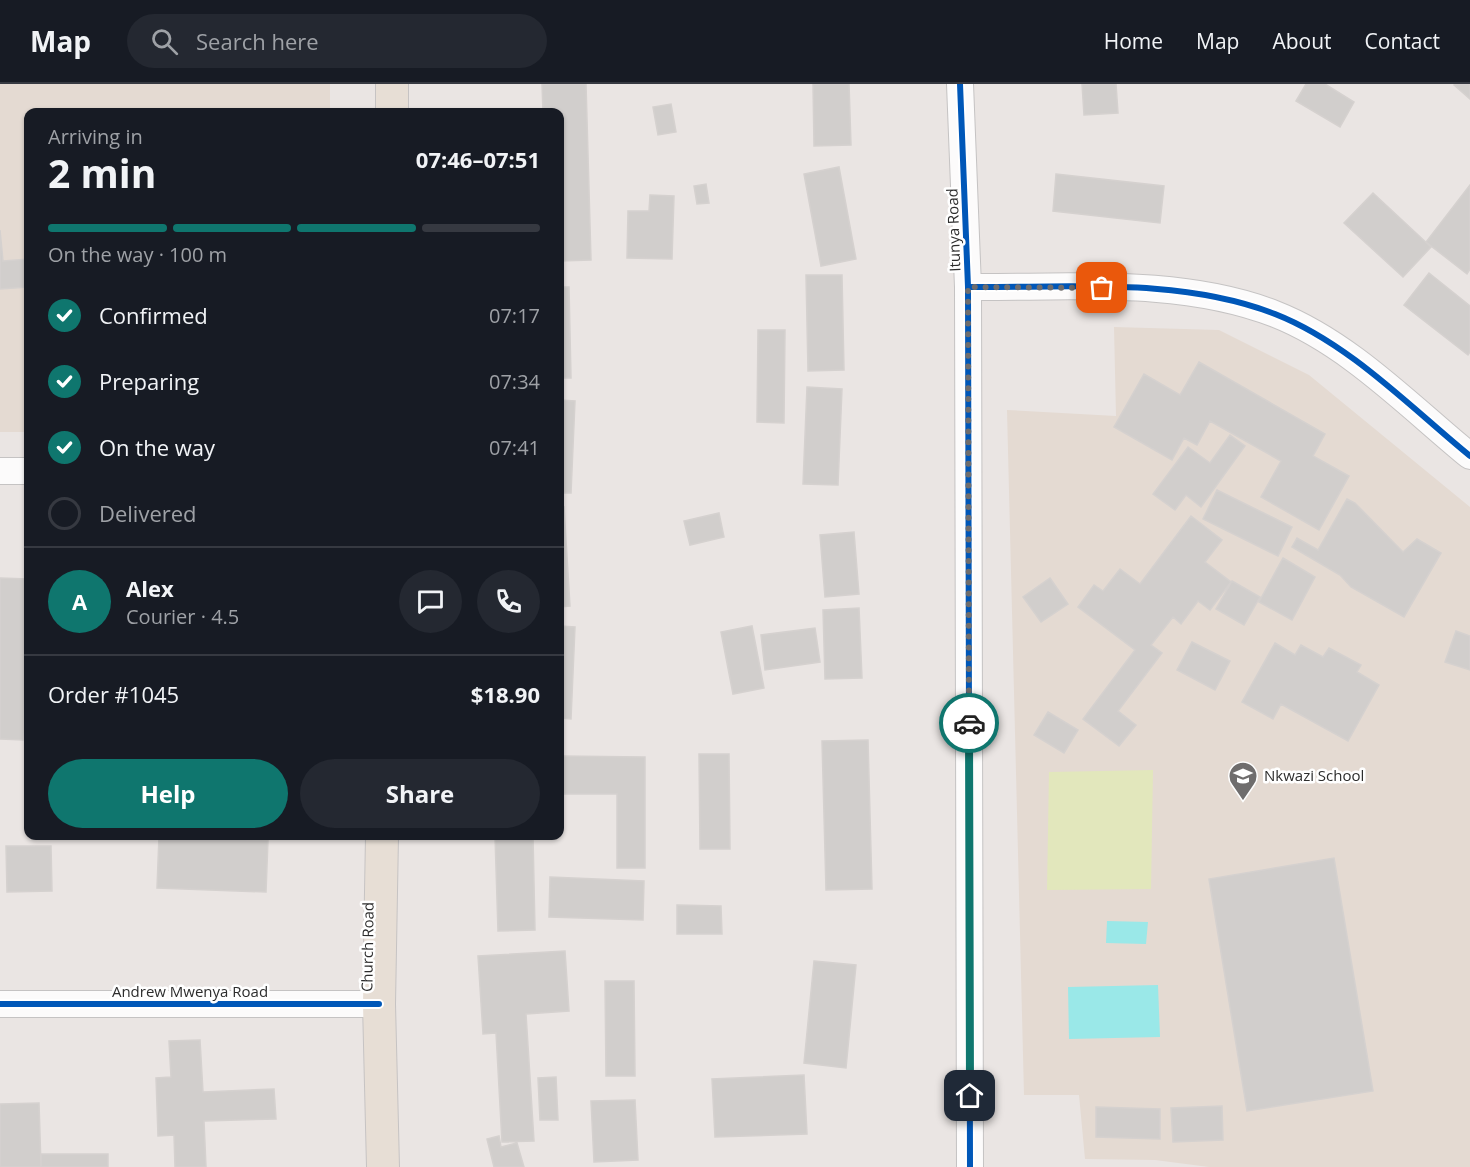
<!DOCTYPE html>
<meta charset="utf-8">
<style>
body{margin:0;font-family:"Open Sans",sans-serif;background:#242831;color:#f1f3f6;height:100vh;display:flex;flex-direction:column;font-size:22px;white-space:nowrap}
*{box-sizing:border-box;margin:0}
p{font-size:20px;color:#9ea1a6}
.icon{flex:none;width:33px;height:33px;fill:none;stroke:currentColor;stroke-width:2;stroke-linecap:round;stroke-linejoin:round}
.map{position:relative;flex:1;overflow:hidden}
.details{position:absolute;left:24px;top:24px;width:540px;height:732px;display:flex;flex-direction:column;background:#171b24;border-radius:12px;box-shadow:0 2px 4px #0004}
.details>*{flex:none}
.pin{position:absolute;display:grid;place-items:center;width:51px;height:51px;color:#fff;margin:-26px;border-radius:12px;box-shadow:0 3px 9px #0006}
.courier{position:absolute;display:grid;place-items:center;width:60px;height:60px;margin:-30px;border:4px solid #0f766e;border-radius:50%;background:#fff;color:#222;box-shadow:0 2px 8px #0007}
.headline em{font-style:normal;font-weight:700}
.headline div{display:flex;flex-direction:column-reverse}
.headline{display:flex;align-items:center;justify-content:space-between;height:102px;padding:0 24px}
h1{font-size:39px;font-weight:700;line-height:45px}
.bar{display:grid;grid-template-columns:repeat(4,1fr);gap:9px 6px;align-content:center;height:72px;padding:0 24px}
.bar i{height:8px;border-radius:4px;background:#363941}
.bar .selected{background:#0f766e}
.bar p{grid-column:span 4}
.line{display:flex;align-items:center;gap:15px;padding:0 24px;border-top:2px solid #363941}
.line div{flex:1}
.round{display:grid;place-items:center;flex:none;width:63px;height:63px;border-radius:32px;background:#242831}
ol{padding:0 24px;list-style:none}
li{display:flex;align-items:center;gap:18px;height:66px}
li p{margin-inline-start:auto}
li .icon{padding:6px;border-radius:50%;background:#0f766e;color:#fff;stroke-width:4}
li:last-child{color:#9ea1a6}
li i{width:33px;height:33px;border:3px solid #363941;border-radius:50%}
.action{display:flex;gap:12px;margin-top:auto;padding:12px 24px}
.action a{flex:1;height:69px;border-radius:36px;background:#0f766e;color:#fff;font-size:24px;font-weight:700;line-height:69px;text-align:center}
.action a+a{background:#242831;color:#f1f3f6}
header{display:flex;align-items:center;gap:36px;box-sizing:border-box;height:84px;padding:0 30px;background:#171b24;border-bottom:2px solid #363941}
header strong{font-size:28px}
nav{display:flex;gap:33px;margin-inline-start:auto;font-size:21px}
.search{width:420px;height:54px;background:#242831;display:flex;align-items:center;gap:15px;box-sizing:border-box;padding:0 21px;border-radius:33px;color:#9ea1a6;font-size:22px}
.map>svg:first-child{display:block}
.education{fill:#e4dad2}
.pitch{fill:#e2e7bc}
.water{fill:#9ae8e8}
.building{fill:#d1cecc;stroke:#d5d1cf;stroke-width:1.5}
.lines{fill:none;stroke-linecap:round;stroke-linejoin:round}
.minor-casing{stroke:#c5c3c3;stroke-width:28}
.major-casing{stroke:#c6c3c3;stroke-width:34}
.minor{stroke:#fcfbfb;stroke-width:26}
.major{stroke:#e7ded5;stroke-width:32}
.cycleway-casing{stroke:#fff;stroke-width:10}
.cycleway{stroke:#0057b8;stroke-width:6}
.done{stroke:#6f6d6d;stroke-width:6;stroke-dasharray:0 10.8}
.route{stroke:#0f766e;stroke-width:8}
.labels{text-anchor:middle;stroke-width:5;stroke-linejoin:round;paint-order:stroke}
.street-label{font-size:15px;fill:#2d2d2d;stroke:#fff}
.poi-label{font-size:15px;fill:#2d2d2d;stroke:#fff;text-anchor:start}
</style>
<header>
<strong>Map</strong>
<div class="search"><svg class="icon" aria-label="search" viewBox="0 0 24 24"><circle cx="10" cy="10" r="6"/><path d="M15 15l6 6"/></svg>Search here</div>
<nav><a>Home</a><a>Map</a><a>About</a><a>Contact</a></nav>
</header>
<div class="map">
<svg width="1470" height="1083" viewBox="0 0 1470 1083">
<rect width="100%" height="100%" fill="#eae5e3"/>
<path class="education" d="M0 0H330V28H28V348H0Z
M1114 243 1219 246 1309 291 1470 423V1083H1209L1155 1076 1085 1075 1079 1011H1024L1007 326 1116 332Z"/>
<path class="pitch" d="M1153 686 1151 805 1047 806 1049 688Z"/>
<path class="water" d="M1107 837 1148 838 1146 860 1106 859Z
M1158 901 1160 953 1069 955 1068 903Z"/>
<path class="building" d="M542 0H586L591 176 560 177V28H543Z
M813 0H849L851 61 814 62Z
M1082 0H1116L1118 29 1084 31Z
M1306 0H1325L1354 18 1340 43 1296 17Z
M1470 0V15L1454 1 1455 0Z
M671 20 676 48 658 51 653 23Z
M839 83 856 175 821 182 804 90Z
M1056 90 1164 102 1160 139 1053 127Z
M706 100 709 119 697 120 694 102Z
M1470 101V185L1467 190 1426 158Z
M1373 109 1431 163 1403 193 1344 139Z
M650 111 674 112 672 175 627 174 628 127H649Z
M0 146 3 177 28 175V203L0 205Z
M1429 189 1470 222V268L1468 271 1404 221Z
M806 191H842L844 286 808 287Z
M560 203H569L571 294H560Z
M758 246H785L784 339 757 338Z
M1199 278 1325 350 1313 372 1349 392 1319 446 1261 413 1281 377 1210 337 1197 361 1184 354 1172 376 1114 343 1144 290 1180 311Z
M807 303 842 305 838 401 803 400Z
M560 316 575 317 571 409H560Z
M1230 351 1245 362 1201 423 1186 411 1175 426 1153 410 1188 363 1210 379Z
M1217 406 1292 443 1278 472 1203 435Z
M1347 415 1355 419 1403 468 1417 455 1441 469 1404 533 1351 503 1340 491 1292 463 1297 454 1318 466Z
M564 423 570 522 560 523V424Z
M719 429 724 453 690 461 684 437Z
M1191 432 1222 456 1205 478 1231 498 1210 526 1198 517 1181 540 1173 533 1151 561 1162 569 1118 627 1136 641 1119 662 1083 635 1135 566 1078 523 1094 501 1103 507 1120 485 1140 500Z
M854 448 859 510 825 513 820 451Z
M1283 474 1315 493 1292 536 1259 518Z
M0 494 28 495 23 656 0 655Z
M1050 494 1068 520 1041 538 1023 513Z
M1232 497 1260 513 1244 541 1216 525Z
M859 524 862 594 825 595 823 526Z
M560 542 575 543 571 635 560 634Z
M752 542 764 604 733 610 721 548Z
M815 544 820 578 765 586 761 551Z
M1456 547 1470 552V586L1445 578Z
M1192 558 1230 577 1215 606 1177 586Z
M1275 559 1295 571 1301 561 1323 573 1329 564 1361 581 1357 588 1379 601 1348 657 1281 620 1273 635 1242 618Z
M1048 628 1078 646 1064 669 1034 651Z
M868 656 872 805 826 806 822 657Z
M699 670H729L730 765H700Z
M560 672 645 673V784H617V710H560Z
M159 752H225V755L268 756 266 808 157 804Z
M495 752H533L535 846 498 847Z
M6 762H51L52 807 7 808Z
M1334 774 1373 1007 1247 1027 1209 795Z
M550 793 644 797 643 836 549 833Z
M677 821 721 822 722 850H677Z
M565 867 569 927 526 930 534 1057 502 1058 496 949 483 950 478 872Z
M814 877 856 881 846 984 804 979Z
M605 897H634L635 992H606Z
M200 956 203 1008 274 1005 276 1035 204 1037 206 1083H175L174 1051 158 1052 156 994 171 993 169 957Z
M804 991 807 1050 715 1053 712 995Z
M556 993 558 1036H540L538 994Z
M635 1016 638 1076 594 1078 591 1017Z
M39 1019 41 1083H0V1020Z
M1222 1022 1223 1056 1173 1058 1171 1024Z
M1096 1023 1160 1025V1055L1096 1053Z
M499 1052 501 1063 517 1059 524 1083H494L487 1055Z
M41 1070H108V1083H41Z"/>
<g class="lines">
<g class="minor-casing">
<path id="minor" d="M960 0 968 203 970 1083
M968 203C1068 204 1180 193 1275 230 1349 259 1410 323 1470 372
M0 387H28
M0 920H379"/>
</g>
<g class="major-casing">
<path id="major" d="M392 28V0
M382 752 379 920 383 1083"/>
</g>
<use href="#minor" class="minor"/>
<use href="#major" class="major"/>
<g class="cycleway-casing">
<path id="cycleway" d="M960 0 968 203 970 1083
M968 203C1068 204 1180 193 1275 230 1349 259 1410 323 1470 372
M0 920H379"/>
</g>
<use href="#cycleway" class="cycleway"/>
</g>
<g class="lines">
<path class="done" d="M969 639 968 203 1102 204"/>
<path class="route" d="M969 639 970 1012"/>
</g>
<defs>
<g id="school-pin" transform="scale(1.5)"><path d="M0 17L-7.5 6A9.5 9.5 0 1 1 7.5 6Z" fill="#6f6d6d" stroke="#fff"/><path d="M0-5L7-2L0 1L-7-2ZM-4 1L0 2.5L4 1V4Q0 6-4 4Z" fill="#fff"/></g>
</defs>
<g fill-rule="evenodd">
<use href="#school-pin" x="1243" y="692"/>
</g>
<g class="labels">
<g class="street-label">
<text transform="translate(954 146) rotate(-92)" y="5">Itunya Road</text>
<text transform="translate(368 863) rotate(-89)" y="5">Church Road</text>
<text x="190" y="913">Andrew Mwenya Road</text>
</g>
<g class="poi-label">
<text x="1264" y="697">Nkwazi School</text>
</g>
</g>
</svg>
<div class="pin" style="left:1102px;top:204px;background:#ea580c"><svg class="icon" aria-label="bag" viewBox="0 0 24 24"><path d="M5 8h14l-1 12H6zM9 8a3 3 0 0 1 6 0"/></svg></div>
<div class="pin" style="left:970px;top:1012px;background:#1f2937"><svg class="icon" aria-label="home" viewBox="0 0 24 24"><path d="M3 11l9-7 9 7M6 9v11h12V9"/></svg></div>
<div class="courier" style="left:969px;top:639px"><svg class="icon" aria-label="car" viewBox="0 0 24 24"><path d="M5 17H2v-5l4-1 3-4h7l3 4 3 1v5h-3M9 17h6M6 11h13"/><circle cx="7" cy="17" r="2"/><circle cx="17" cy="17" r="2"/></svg></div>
<section class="details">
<div class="headline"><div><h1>2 min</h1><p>Arriving in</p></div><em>07:46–07:51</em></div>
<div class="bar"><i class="selected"></i><i class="selected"></i><i class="selected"></i><i></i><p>On the way · 100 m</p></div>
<ol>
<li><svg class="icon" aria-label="check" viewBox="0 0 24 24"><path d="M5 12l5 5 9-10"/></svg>Confirmed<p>07:17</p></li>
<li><svg class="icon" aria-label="check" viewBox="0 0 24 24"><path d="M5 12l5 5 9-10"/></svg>Preparing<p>07:34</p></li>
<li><svg class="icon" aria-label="check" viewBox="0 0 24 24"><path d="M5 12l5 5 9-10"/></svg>On the way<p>07:41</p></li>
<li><i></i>Delivered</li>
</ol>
<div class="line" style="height:108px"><b class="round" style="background:#0f766e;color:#fff">A</b><div><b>Alex</b><p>Courier · 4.5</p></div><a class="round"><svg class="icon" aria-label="chat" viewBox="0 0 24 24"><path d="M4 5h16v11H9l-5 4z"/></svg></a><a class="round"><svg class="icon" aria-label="phone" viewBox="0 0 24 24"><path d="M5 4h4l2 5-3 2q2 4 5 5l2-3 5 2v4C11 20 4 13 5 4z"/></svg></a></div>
<div class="line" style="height:78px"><div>Order #1045</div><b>$18.90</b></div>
<div class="action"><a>Help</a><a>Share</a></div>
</section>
</div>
